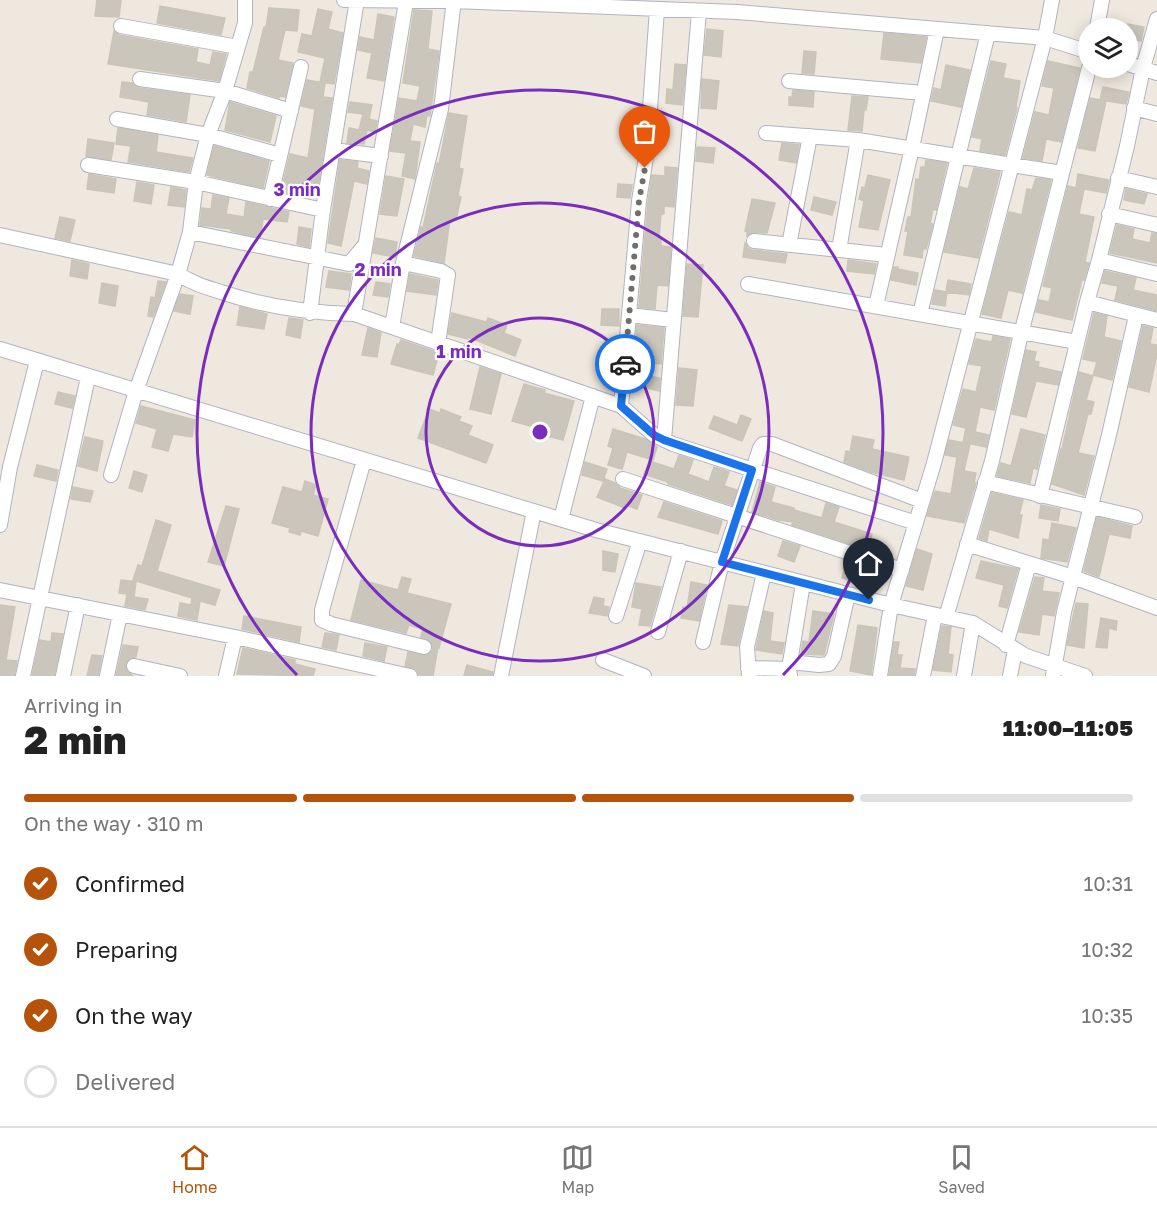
<!DOCTYPE html>
<meta charset="utf-8">
<style>
body{margin:0;font-family:"Golos Text",sans-serif;background:#f6f6f6;color:#222;height:100vh;display:flex;flex-direction:column;font-size:22px;white-space:nowrap}
*{box-sizing:border-box;margin:0}
p{font-size:20px;color:#767676}
.icon{flex:none;width:33px;height:33px;fill:none;stroke:currentColor;stroke-width:2;stroke-linecap:round;stroke-linejoin:round}
.map{position:relative;height:676px;overflow:hidden}
.details{display:flex;flex-direction:column;background:#fff;flex:1}
.details>*{flex:none}
.controls{position:absolute;left:1078px;top:18px;display:grid;gap:12px}
.controls a{display:grid;place-items:center;width:60px;height:60px;border-radius:50%;background:#fff;box-shadow:0 3px 15px #0003;font-size:30px}
.pin{position:absolute;display:grid;place-items:center;width:51px;height:51px;color:#fff;margin:-62px -26px;border-radius:50% 50% 50% 0;rotate:-45deg;box-shadow:0 0 6px #0007}
.pin .icon{rotate:45deg}
.courier{position:absolute;display:grid;place-items:center;width:60px;height:60px;margin:-30px;border:4px solid #1a73e8;border-radius:50%;background:#fff;color:#222;box-shadow:0 2px 8px #0007}
.summary em{font-style:normal;font-weight:800}
.summary div{display:flex;flex-direction:column-reverse}
.summary{display:flex;align-items:center;justify-content:space-between;height:102px;padding:0 24px}
h1{font-size:39px;font-weight:800;line-height:45px}
.bar{display:grid;grid-template-columns:repeat(4,1fr);gap:9px 6px;align-content:center;height:72px;padding:0 24px}
.bar i{height:8px;border-radius:4px;background:#e0e0e0}
.bar .current{background:#b45309}
.bar p{grid-column:span 4}
ol{padding:0 24px;list-style:none}
li{display:flex;align-items:center;gap:18px;height:66px}
li p{margin-inline-start:auto}
li .icon{padding:6px;border-radius:50%;background:#b45309;color:#fff;stroke-width:4}
li:last-child{color:#767676}
li i{width:33px;height:33px;border:3px solid #e0e0e0;border-radius:50%}
.dock{display:flex;justify-content:space-around;align-items:center;height:84px;border-top:2px solid #e0e0e0;background:#fff;font-size:16px;color:#767676}
.dock a{display:grid;justify-items:center;gap:3px}
.dock .current{color:#b45309}
.map>svg:first-child{display:block}
.building{fill:#cac6bc;stroke:#cbc5b7;stroke-width:1.5}
.lines{fill:none;stroke-linecap:round;stroke-linejoin:round}
.minor-casing{stroke:#b2b3c1;stroke-width:16}
.minor{stroke:#fff;stroke-width:14}
.done{stroke:#706e6a;stroke-width:6;stroke-dasharray:0 10.8}
.route{stroke:#1a73e8;stroke-width:8}
.ring{fill:none;stroke:#7b2cbf;stroke-width:3}
.centre{fill:#7b2cbf;stroke:#fff;stroke-width:3}
.ring-label{font-size:18px;text-anchor:middle;font-weight:bold;fill:#7b2cbf;stroke:#fff;stroke-width:4.5;stroke-linejoin:round;paint-order:stroke}
</style>
<div class="map">
<svg width="1157" height="676" viewBox="0 0 1157 676">
<rect width="100%" height="100%" fill="#efe8de"/>
<path class="building" d="M97 0H121L119 17 95 16Z
M160 6 225 18 221 35 157 23Z
M269 8 299 10 297 31 285 30 278 60 293 63 285 97 279 96V98L247 88 250 72H253L264 27H266Z
M318 9 332 12 328 29 343 33 334 84 320 82 325 58 298 52 302 34 312 36Z
M414 10 432 11 428 49 439 51 430 116 427 115 425 127 413 124 410 141 420 142 415 179 402 176 406 153 390 151 399 98 417 101 420 86 403 83Z
M378 14 394 17 384 81 367 78 372 53 358 50 360 37 374 40Z
M1128 24 1144 27 1141 41 1128 38Z
M707 29 723 31 721 57 704 55Z
M114 31 119 35 198 49 196 62 210 65 213 52 226 54 219 81 108 64Z
M884 33 926 37 921 63 881 59Z
M804 51 816 52 814 74 802 73Z
M991 61 1006 64 1003 78 1020 81 1016 107 1017 108 1005 155 980 151 982 139 972 137Z
M1048 61 1080 68 1061 142 1046 139 1042 161 1023 158 1035 112 1049 115 1054 88 1042 86Z
M675 64 686 65 682 105 666 103 667 89 673 90Z
M946 65 970 70 961 107 931 101 934 88 941 90Z
M702 79 719 81 716 109 701 108Z
M307 80 325 83 323 97 332 98 318 186 307 184 305 197 281 192 290 154 308 158 315 109 301 106Z
M122 82 132 83 139 88 190 95 186 122 147 115 149 102 120 97Z
M1103 87 1129 92 1126 104 1100 100Z
M793 90 814 92 813 107 789 105V97H792Z
M852 96 868 97 866 110H864L862 131 848 130Z
M1090 98 1106 101 1095 151 1078 148Z
M230 102 276 116 270 142 225 130Z
M350 102 372 105 369 119 377 121 375 132 367 130 364 144 347 143 349 128 359 130 363 114 348 112Z
M449 113 467 116 459 168 463 169 458 196 461 197 456 220 450 219 444 263 414 256 421 227 423 228 437 163 439 164Z
M118 128 158 135 156 152 193 158 189 172 128 162 131 146 116 144Z
M88 139 114 143 111 160 86 156Z
M782 143 799 145 796 163 779 160Z
M214 146 269 161 263 188 207 175Z
M697 147 715 148 713 163 696 161Z
M340 160 358 162 357 168 369 171 367 184 354 181 341 246 328 243Z
M926 160 947 163 936 210 933 209 930 223 933 224 926 249H923L922 258 904 255 908 231H905L908 217H911L916 179 919 180 921 167H925Z
M665 167 677 168 674 207 664 206V214H661L659 238 661 239V246L671 247 668 286 657 285 655 309 639 307 648 202 652 175 665 176Z
M974 168 1000 172 978 258 944 252 960 187 968 189Z
M89 174 116 179 114 193 87 189Z
M1078 174 1109 180 1106 193 1084 189 1079 214 1094 217 1085 262 1089 263 1084 280H1082L1072 320 1036 312 1039 300 1049 302 1052 288 1043 286 1068 186 1076 188Z
M868 175 890 180 878 230 859 227 864 201 859 199 862 187 865 188Z
M386 176 404 179 397 216 380 214Z
M1036 178 1051 180 1022 293 1008 290 1001 318 982 314 1009 212 1022 215 1027 189 1032 190Z
M137 182 154 185 151 204 134 201Z
M618 184 632 185 630 198 617 197Z
M171 187 186 190 184 207 168 205Z
M1126 189 1147 194 1144 204 1124 200Z
M213 195 229 198 226 214 244 217 246 202 289 212 287 222 263 219 260 237 231 231V229L200 225 202 208 211 209Z
M814 197 836 202 832 215 811 210Z
M752 199 775 203 767 233 754 232 747 236V232L745 231Z
M60 217 75 220 70 241 55 238Z
M1117 225 1134 229 1132 239 1150 243 1152 233 1157 234V263L1110 253Z
M299 227 311 229 309 247 297 244Z
M376 238 397 242 395 257 373 253Z
M745 243 748 248 752 250 787 254 785 263 743 257Z
M72 260 89 264 87 279 70 276Z
M848 260 876 264 874 274 847 271Z
M687 264 703 265 698 317 683 316Z
M894 267H898V269L918 273 916 285 891 280Z
M329 271 351 274 349 290 326 287Z
M1105 271 1136 278 1133 290 1157 295V311L1115 300 1118 286 1102 283Z
M410 274 438 280 436 295 407 291Z
M948 280 971 284 969 295 946 292Z
M158 281 166 282 153 317 148 316 151 297 155 298Z
M376 282 390 284 388 297 373 295Z
M102 283 118 286 115 306 99 303Z
M935 290 947 292 945 306 932 304Z
M180 294 193 296 190 314 174 311Z
M240 307 267 314 264 329 237 325Z
M602 309H619V326L601 325Z
M452 313 486 322 488 318 507 325 504 333 521 340 515 356 468 337V339L448 334Z
M1094 313 1107 316 1104 337 1121 341 1112 380 1093 375 1097 362 1083 359Z
M289 318 303 320 300 338 286 335Z
M637 325 664 328 661 364 634 361Z
M1143 326 1153 328 1150 344 1157 345V354L1149 392 1129 387Z
M368 328 381 333 377 357 362 355Z
M993 336 1010 339 994 410 980 407 975 432 989 435 986 447 963 442 966 428 953 425 963 389 976 392 982 366 969 364 976 339 992 342Z
M401 340 439 353 433 375 391 364 397 344 399 345Z
M1026 350 1036 352 1034 361 1039 362 1038 367 1061 372 1058 385 1036 381 1026 417 1012 414Z
M480 367 501 374 491 414 470 409Z
M679 368 697 370 693 406 676 405Z
M1079 372 1093 376 1086 400 1094 402 1091 414H1088L1078 453 1094 456 1084 495 1052 484 1061 449H1062Z
M633 373 660 378 659 391 632 384Z
M524 384 545 390 544 393 574 401 563 440 543 435 545 430 512 421Z
M58 392 75 396 72 408 55 404Z
M141 406 195 420 192 437 173 434 168 451 152 447 157 429 136 423Z
M429 409 440 413 441 409 461 417 459 421 472 426 468 435 493 445 486 463 418 438Z
M741 415 751 419 742 441 709 428 714 416 737 425Z
M613 429 645 439 657 447 653 460 627 452 622 469 608 465 613 448 608 446Z
M1021 429 1045 435 1037 469 1033 468 1030 483 997 476 1001 463 1011 466Z
M853 436 874 440 872 449 909 457 904 480 871 472 844 462 846 451 850 452Z
M85 437 103 441 97 471 78 466Z
M949 440 970 444 964 471 976 473 974 483H976L964 523 927 516 935 491 951 494 957 457 945 455Z
M679 455 693 460 688 474 709 482 714 467 729 472 724 486 737 490 732 505 668 484V482L644 474 649 461 674 469Z
M585 462 607 469 603 481 582 475Z
M37 465 58 470 56 481 34 476Z
M134 471 147 475 142 492 129 488Z
M605 479 615 483 620 488 642 495 637 509 626 505 625 508 597 497Z
M305 481 316 485 313 495 328 499 318 536 301 531 300 535 289 532 290 528 272 523 283 487 302 492Z
M760 482 775 487 771 502 794 508V510L822 518 826 503 839 507 834 522 872 534 868 550 792 525 793 522 778 520 752 512Z
M73 487 93 491 90 502 71 499Z
M992 493 1023 500 1019 515H1022L1018 538 989 529 987 541 979 538Z
M664 502 722 521 718 534 658 517Z
M1041 505 1060 509 1058 521 1039 518Z
M226 506 239 509 224 566 208 562Z
M1097 517 1132 526 1130 538 1109 534 1099 577 1084 571Z
M156 520 171 525 157 571 220 590 215 605 200 601 197 620 178 616 180 603 191 605 192 598 133 580 138 565 142 566Z
M1052 523 1076 528 1067 562 1041 558 1043 539 1049 540Z
M783 541 800 546 794 562 778 556Z
M917 549 932 554 923 590 906 586Z
M603 551 618 554 615 572 603 570Z
M846 561 861 566 857 582 842 578Z
M981 561 1018 569 1007 608 999 606 1004 585 976 578Z
M402 577 411 579 407 593 451 604 439 648 438 647 433 676H419L416 669 405 666 408 652 426 656 433 650 431 641 421 637 423 629 409 625 406 633 351 620 361 580 398 590Z
M1035 577 1044 578 1042 591 1059 593 1054 616 1042 614 1039 635 1019 632Z
M121 580 136 582 134 597 148 599 145 610 125 606 127 594 119 593Z
M691 582 707 585 699 621 681 618 683 607 687 608Z
M636 583 661 587 650 626 639 625 642 609 632 607Z
M594 597 604 599 603 606 609 607 607 616 589 613Z
M1076 603 1088 604 1084 648 1067 645Z
M0 605 15 607 6 660 17 661 14 676H0Z
M729 605 747 607 738 646 721 644Z
M764 611 773 613 770 641 784 643 782 654 756 650Z
M813 611 834 614 824 655 801 654 803 641 809 642Z
M244 616 301 627 299 642 242 629Z
M1101 618 1117 621 1116 630 1109 628 1107 648 1096 647Z
M858 625 877 628 871 675 850 671Z
M942 626 951 627 948 654 953 655 951 672 933 670Z
M52 633 63 634 54 676H32L40 640 51 642Z
M325 633 339 635 336 650 322 647Z
M894 642H899L897 655H902L900 668 915 669 914 676H889Z
M365 643 387 647 384 661 363 656Z
M123 645 138 647 136 657 128 660 125 665 128 672 133 676H116Z
M243 648 295 660V664L315 669 313 676 237 674Z
M92 655 102 656 98 676H87Z
M467 665 493 672 492 676H464Z"/>
<g class="lines">
<g class="minor-casing">
<path id="minor" d="M344 0 454 1 737 12 1045 38 1089 52
M121 26 238 47
M1097 28 1102 0
M1128 64 1157 73
M140 79 225 91 291 111
M789 81 923 93
M1134 108 1157 114
M117 119 208 135 280 155
M766 133 858 140 1062 173
M333 150 381 156
M88 165 196 182 323 210
M1118 178 1157 187
M270 199 301 67
M1109 214 1157 225
M190 232 349 264 365 245
M0 235 178 274C192 283 205 287 221 292 266 307 307 313 354 314L621 406 654 435 673 444 916 523
M754 241 887 255
M789 245 810 136
M839 250 858 140
M1099 260 1157 274
M403 263 441 271 448 275 438 343
M748 284 1077 342
M1087 302 1157 320
M876 306 912 148 937 29
M310 313 323 210 357 0
M354 314 406 2
M920 314 988 33
M629 315 673 320
M392 327 403 263 441 109 454 0
M0 349 596 530 891 605 973 623 1026 656 1085 676
M621 406 639 201 647 151 657 9
M664 440 699 11
M364 460 322 610V620L331 624 424 647
M111 475 136 391 178 274 190 232 196 182 208 135 225 91 245 23V0
M623 479 902 570
M985 482 1135 517
M1040 496 1087 302 1099 260 1127 146 1143 68 1157 19
M561 519 593 396
M0 525 10 467 37 361
M967 544 1073 577 1157 608
M0 590 235 637 410 676
M616 616 640 541
M946 617 992 461 1020 338 1089 68
M658 632 681 551
M703 642 722 562 760 448 763 444H772L922 501
M1006 645 1029 564
M603 660 644 676
M790 662 819 665 829 664 834 656 848 594
M134 666 180 676
M748 668 789 669
M23 676 88 377
M63 676 78 605
M107 676 120 614
M226 676 235 637
M501 676 534 511
M749 676 747 647 764 573
M790 676 789 669 803 583
M880 676 891 605 934 463 1045 38 1052 0
M923 676 935 615
M964 676 973 623
M1010 676 1015 650
M1053 676 1064 612 1109 435 1136 316"/>
</g>
<use href="#minor" class="minor"/>
</g>
<g class="lines">
<path class="done" d="M625 364 639 201 645 168"/>
<path class="route" d="M625 364 621 406 654 435 664 440 752 470 722 562 869 600"/>
</g>
<g class="ring">
<circle cx="540" cy="432" r="114"/>
<circle cx="540" cy="432" r="229"/>
<path d="M297 675A343 343 0 1 1 783 675"/>
</g>
<circle cx="540" cy="432" r="9" class="centre"/>
<g class="ring-label">
<text x="297" y="196">3 min</text>
<text x="378" y="276">2 min</text>
<text x="459" y="358">1 min</text>
</g>
</svg>
<div class="controls">
<a><svg class="icon" aria-label="layers" viewBox="0 0 24 24"><path d="M12 4l9 5-9 5-9-5zM3 14l9 5 9-5"/></svg></a>
</div>
<div class="pin" style="left:645px;top:168px;background:#ea580c"><svg class="icon" aria-label="bag" viewBox="0 0 24 24"><path d="M5 8h14l-1 12H6zM9 8a3 3 0 0 1 6 0"/></svg></div>
<div class="pin" style="left:869px;top:600px;background:#1f2937"><svg class="icon" aria-label="home" viewBox="0 0 24 24"><path d="M3 11l9-7 9 7M6 9v11h12V9"/></svg></div>
<div class="courier" style="left:625px;top:364px"><svg class="icon" aria-label="car" viewBox="0 0 24 24"><path d="M5 17H2v-5l4-1 3-4h7l3 4 3 1v5h-3M9 17h6M6 11h13"/><circle cx="7" cy="17" r="2"/><circle cx="17" cy="17" r="2"/></svg></div>
</div>
<section class="details">
<div class="summary"><div><h1>2 min</h1><p>Arriving in</p></div><em>11:00–11:05</em></div>
<div class="bar"><i class="current"></i><i class="current"></i><i class="current"></i><i></i><p>On the way · 310 m</p></div>
<ol>
<li><svg class="icon" aria-label="check" viewBox="0 0 24 24"><path d="M5 12l5 5 9-10"/></svg>Confirmed<p>10:31</p></li>
<li><svg class="icon" aria-label="check" viewBox="0 0 24 24"><path d="M5 12l5 5 9-10"/></svg>Preparing<p>10:32</p></li>
<li><svg class="icon" aria-label="check" viewBox="0 0 24 24"><path d="M5 12l5 5 9-10"/></svg>On the way<p>10:35</p></li>
<li><i></i>Delivered</li>
</ol>
</section>
<nav class="dock">
<a class="current"><svg class="icon" aria-label="home" viewBox="0 0 24 24"><path d="M3 11l9-7 9 7M6 9v11h12V9"/></svg>Home</a>
<a><svg class="icon" aria-label="map" viewBox="0 0 24 24"><path d="M3 6l6-2 6 2 6-2v14l-6 2-6-2-6 2zM9 4v14M15 6v14"/></svg>Map</a>
<a><svg class="icon" aria-label="saved" viewBox="0 0 24 24"><path d="M7 4h10v16l-5-4-5 4z"/></svg>Saved</a>
</nav>
